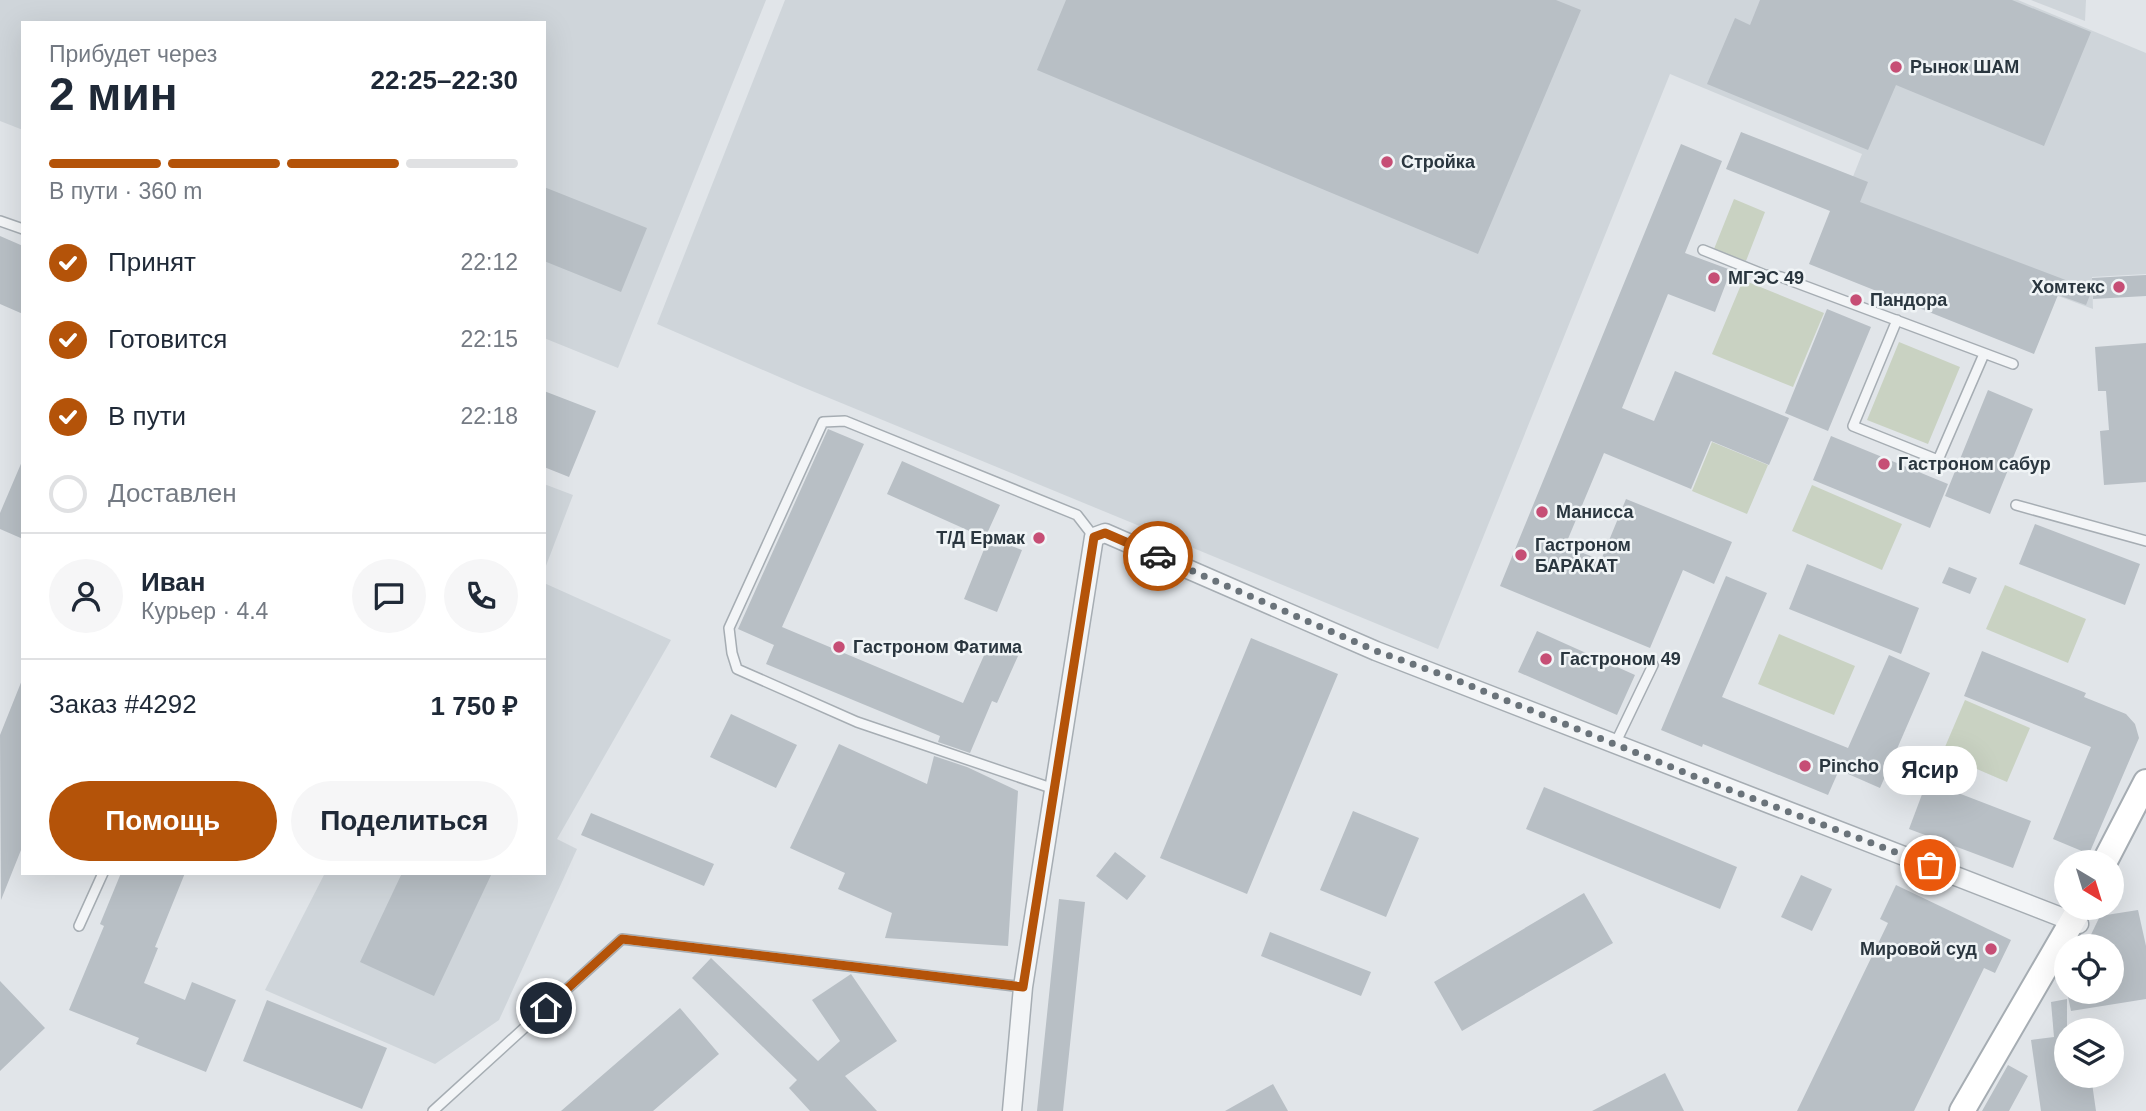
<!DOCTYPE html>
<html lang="ru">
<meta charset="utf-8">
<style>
body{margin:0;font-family:Arial,sans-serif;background:#f6f6f7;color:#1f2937;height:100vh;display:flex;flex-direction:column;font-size:26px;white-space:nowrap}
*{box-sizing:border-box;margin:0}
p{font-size:23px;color:#747a83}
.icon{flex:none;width:38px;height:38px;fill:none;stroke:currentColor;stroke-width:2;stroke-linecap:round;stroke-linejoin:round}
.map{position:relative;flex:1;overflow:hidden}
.drawer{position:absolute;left:21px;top:21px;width:525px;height:854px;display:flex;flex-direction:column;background:#fff;border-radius:0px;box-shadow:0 7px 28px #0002}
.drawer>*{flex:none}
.needle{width:46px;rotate:142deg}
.tools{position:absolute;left:2054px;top:850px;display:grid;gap:14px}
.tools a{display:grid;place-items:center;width:70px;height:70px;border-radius:50%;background:#fff;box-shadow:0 7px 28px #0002;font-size:35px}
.pin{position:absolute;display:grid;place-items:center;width:60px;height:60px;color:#fff;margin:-30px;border:4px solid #fff;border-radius:50%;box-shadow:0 2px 7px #0007}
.courier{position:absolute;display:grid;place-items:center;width:70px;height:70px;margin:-35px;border:5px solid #b45309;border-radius:50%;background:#fff;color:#222;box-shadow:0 2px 9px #0007}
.bubble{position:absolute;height:49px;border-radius:24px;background:#fff;box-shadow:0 7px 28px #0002;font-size:23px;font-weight:600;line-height:49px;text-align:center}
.summary em{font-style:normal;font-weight:600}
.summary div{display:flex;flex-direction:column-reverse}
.summary{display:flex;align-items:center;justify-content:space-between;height:119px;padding:0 28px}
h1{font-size:46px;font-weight:600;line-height:52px}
.bar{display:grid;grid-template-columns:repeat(4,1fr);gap:10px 7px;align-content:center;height:84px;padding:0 28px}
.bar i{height:9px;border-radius:5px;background:#e0e1e3}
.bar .current{background:#b45309}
.bar p{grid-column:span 4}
.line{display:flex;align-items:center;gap:18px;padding:0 28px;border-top:2px solid #e0e1e3}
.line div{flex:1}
.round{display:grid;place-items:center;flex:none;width:74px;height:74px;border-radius:37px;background:#f6f6f7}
ol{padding:0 28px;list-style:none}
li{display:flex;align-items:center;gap:21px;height:77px}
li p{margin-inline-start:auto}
li .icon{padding:7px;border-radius:50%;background:#b45309;color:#fff;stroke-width:4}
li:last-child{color:#747a83}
li i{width:38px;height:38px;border:4px solid #e0e1e3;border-radius:50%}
.primary-button{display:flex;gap:14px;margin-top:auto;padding:14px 28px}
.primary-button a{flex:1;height:80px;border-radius:42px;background:#b45309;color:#fff;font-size:28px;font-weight:600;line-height:80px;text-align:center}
.primary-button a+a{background:#f6f6f7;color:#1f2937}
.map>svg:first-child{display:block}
.built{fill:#cfd5da}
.green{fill:#c9d2c2}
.building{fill:#b8bfc5}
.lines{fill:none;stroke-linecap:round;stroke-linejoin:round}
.lane-casing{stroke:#a6adb3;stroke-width:12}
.street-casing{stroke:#a6adb3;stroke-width:21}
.secondary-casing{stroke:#a6adb3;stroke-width:28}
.lane{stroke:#f3f5f7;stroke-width:9}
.street{stroke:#f3f5f7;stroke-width:18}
.secondary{stroke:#fff;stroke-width:24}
.done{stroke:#6a737a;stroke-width:7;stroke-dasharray:0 12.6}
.route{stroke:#b45309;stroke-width:9}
.poi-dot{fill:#c64e75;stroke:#f0f4f6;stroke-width:2.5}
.labels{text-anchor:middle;stroke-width:5;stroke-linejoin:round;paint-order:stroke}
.poi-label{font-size:18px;font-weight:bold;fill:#2a363f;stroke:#f0f4f6;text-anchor:start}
</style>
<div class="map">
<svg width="2146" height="1111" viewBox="0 0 2146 1111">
<rect width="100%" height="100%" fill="#e1e5e9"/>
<path class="built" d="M0 0H766L618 368 544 338V23H23V130L0 121Z
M785 0H2018L2146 53V274L2092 277 2093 309 1838 214 1862 154 1670 74 1438 649 800 386 657 324Z
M2031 0H2086L2085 21Z
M544 484 573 495 544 571Z
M544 583 671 640 557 839 577 849 499 1020 435 1064 265 990 325 873H544Z"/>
<path class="green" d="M1734 199 1765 212 1746 261 1714 249Z
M1743 280 1824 313 1793 387 1712 354Z
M1899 342 1960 367 1928 444 1867 420Z
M1712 442 1768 465 1747 514 1692 491Z
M1812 485 1902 524 1882 570 1792 531Z
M2005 585 2086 619 2068 663 1986 629Z
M1779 634 1855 666 1834 715 1758 684Z
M1965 700 2030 728 2007 782 1942 754Z"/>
<path class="building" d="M1066 0H1556L1581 10 1478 254 1037 70Z
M1760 0H2012L2091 32 2044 146 1896 85 1868 150 1707 84 1735 18 1750 25Z
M1741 132 1868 182 1860 202 2092 290 2086 305 2058 295 2034 354 1809 264 1830 211 1726 169Z
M1681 144 1722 161 1685 253 1731 270 1715 312 1668 294 1622 408 1654 421 1675 371 1789 418 1769 465 1711 441 1691 489 1604 453 1565 546 1601 560 1626 499 1732 542 1714 584 1683 570 1650 648 1500 586Z
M544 187 647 228 621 292 544 261Z
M0 236 23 246V314L0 304Z
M2146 275V296L2093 299 2092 278Z
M1827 309 1871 327 1828 431 1785 413Z
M2146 343V482L2104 485 2100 431 2109 430 2106 391H2098L2095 347Z
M1988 390 2033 409 1990 514 1945 496Z
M544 391 596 411 569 477 544 467Z
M828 429 864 444 782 627 963 703 989 644 1018 656 997 703 992 701 970 753 938 742 940 736 766 664 774 645 738 629Z
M1831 436 1948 484 1930 528 1813 480Z
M23 459V539L0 529V513Z
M902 461 1000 505 985 538 887 494Z
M2035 524 2140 564 2125 605 2019 564Z
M989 537 1022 550 997 612 964 599Z
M1807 564 1919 608 1901 654 1789 609Z
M1949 567 1977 578 1970 594 1942 583Z
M1726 576 1767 593 1722 697 1848 748 1889 655 1930 673 1880 788 1839 770 1828 795 1703 744 1702 747 1661 730Z
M1537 631 1635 675 1617 715 1518 672Z
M1251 638 1338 674 1247 894 1160 858Z
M1982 651 2086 693 2084 697 2126 714 2135 724 2139 738 2089 854 2053 839 2091 747 1964 696Z
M22 680 23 845 1 900 0 735Z
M731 714 797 745 776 788 710 757Z
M839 744 927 784 934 756 967 767 1018 791 1008 946 885 938 892 913 838 889 845 873 790 848Z
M1927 781 2031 821 2013 868 1909 829Z
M1544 787 1737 867 1720 909 1526 829Z
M1353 811 1419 838 1386 917 1320 890Z
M591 813 714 864 704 886 581 835Z
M1115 852 1146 876 1127 900 1096 876Z
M121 873H185L155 947 158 948 144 983 185 1000 192 982 236 1000 206 1072 136 1044 139 1038 69 1010 104 926 100 924Z
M402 873H492L434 996 360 962Z
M1801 875 1832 889 1812 931 1781 917Z
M1896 885 2011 940 1995 973 1984 968 1914 1111H1797L1888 923 1880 919Z
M1584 893 1613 943 1462 1031 1434 982Z
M1059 899 1085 902 1063 1111H1037Z
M2138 910 2146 946V999L2071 1011 2067 992H2112V947H2085L2100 916Z
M1270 932 1371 972 1361 996 1261 956Z
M711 958 818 1061 840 1041 812 1000 851 974 897 1041 845 1076 877 1111H810L789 1088 797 1080 692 978Z
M0 981 45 1028 0 1071Z
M2067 999V1076H2091L2096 1111H2041L2031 1040 2054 1037 2051 1002Z
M267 1000 387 1048 362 1109 243 1061Z
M680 1008 719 1054 653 1111H561Z
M2008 1065 2028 1076 2009 1111H1982Z
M1665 1073 1684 1111H1592Z
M1273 1084 1288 1111H1225Z"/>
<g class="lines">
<g class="lane-casing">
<path id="lane" d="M0 221 23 229
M1703 250 1765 275 1781 277 2013 364
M1897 320 1853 426 1938 460 1984 354
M2016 505 2146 541
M1615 744 1653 665
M1054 789 857 722 737 669 732 653 729 628 823 422 845 421 1077 515 1094 537
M79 926 103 873
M433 1111 622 939 1023 987"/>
</g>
<g class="street-casing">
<path id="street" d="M1012 1111 1023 987 1094 537 1105 533 1376 651 2079 924"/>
</g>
<g class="secondary-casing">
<path id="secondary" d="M2104 863 2146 782
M1962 1111 2080 908"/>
</g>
<use href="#lane" class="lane"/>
<use href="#street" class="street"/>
<use href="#secondary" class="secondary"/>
</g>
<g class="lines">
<path class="done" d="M1158 556 1376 651 1446 676 1701 779 1930 865"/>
<path class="route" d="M546 1008 622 939 1023 987 1094 537 1105 533 1158 556"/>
</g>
<g class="poi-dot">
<circle cx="1896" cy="67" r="7"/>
<circle cx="1387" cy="162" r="7"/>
<circle cx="1714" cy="278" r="7"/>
<circle cx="2119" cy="287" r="7"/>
<circle cx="1856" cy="300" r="7"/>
<circle cx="1884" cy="464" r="7"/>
<circle cx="1542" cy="512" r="7"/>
<circle cx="1039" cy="538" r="7"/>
<circle cx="1521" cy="555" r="7"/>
<circle cx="839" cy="647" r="7"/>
<circle cx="1546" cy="659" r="7"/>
<circle cx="1805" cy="766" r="7"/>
<circle cx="1991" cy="949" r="7"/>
</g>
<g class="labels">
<g class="poi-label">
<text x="1910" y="73">Рынок ШАМ</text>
<text x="1401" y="168">Стройка</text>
<text x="1728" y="284">МГЭС 49</text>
<text x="2105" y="293" text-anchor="end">Хомтекс</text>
<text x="1870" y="306">Пандора</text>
<text x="1898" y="470">Гастроном сабур</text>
<text x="1556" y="518">Манисса</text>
<text x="1025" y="544" text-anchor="end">Т/Д Ермак</text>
<text x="1535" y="551">Гастроном<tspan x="1535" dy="21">БАРАКАТ</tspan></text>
<text x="853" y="653">Гастроном Фатима</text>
<text x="1560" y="665">Гастроном 49</text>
<text x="1819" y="772">Pincho</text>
<text x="1977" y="955" text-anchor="end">Мировой суд</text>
</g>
</g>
</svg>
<div class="tools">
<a><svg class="needle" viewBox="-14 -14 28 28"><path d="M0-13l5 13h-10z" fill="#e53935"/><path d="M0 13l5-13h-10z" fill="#747a83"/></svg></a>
<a><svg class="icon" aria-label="locate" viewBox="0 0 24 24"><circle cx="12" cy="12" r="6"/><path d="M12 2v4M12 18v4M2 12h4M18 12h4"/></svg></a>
<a><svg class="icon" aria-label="layers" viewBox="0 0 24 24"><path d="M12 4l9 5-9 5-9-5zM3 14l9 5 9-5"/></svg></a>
</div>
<div class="pin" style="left:1930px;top:865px;background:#ea580c"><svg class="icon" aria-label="bag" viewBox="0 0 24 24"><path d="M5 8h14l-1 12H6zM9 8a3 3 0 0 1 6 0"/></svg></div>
<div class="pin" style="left:546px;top:1008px;background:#1f2937"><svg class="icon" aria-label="home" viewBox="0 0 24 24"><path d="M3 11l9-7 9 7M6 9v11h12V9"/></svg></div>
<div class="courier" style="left:1158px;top:556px"><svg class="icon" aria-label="car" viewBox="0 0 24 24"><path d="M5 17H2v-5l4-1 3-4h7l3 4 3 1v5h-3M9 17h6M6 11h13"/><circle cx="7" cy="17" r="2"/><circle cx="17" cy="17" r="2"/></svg></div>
<div class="bubble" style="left:1883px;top:746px;width:94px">Ясир</div>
<section class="drawer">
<div class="summary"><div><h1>2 мин</h1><p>Прибудет через</p></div><em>22:25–22:30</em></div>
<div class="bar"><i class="current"></i><i class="current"></i><i class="current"></i><i></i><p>В пути · 360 m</p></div>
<ol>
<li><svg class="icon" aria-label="check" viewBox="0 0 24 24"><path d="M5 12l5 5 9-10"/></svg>Принят<p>22:12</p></li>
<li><svg class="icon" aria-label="check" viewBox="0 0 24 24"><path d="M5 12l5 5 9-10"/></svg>Готовится<p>22:15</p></li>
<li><svg class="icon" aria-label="check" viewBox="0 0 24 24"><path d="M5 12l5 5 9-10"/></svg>В пути<p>22:18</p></li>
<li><i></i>Доставлен</li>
</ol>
<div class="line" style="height:126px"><a class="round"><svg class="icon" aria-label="person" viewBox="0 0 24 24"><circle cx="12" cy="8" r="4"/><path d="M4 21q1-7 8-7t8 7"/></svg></a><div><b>Иван</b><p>Курьер · 4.4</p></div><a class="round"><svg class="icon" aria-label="chat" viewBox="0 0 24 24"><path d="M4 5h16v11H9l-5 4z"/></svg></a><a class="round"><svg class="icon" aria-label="phone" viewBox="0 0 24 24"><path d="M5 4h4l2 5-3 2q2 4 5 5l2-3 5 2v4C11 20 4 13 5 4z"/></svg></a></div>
<div class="line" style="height:91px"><div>Заказ #4292</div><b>1 750 ₽</b></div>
<div class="primary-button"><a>Помощь</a><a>Поделиться</a></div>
</section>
</div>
